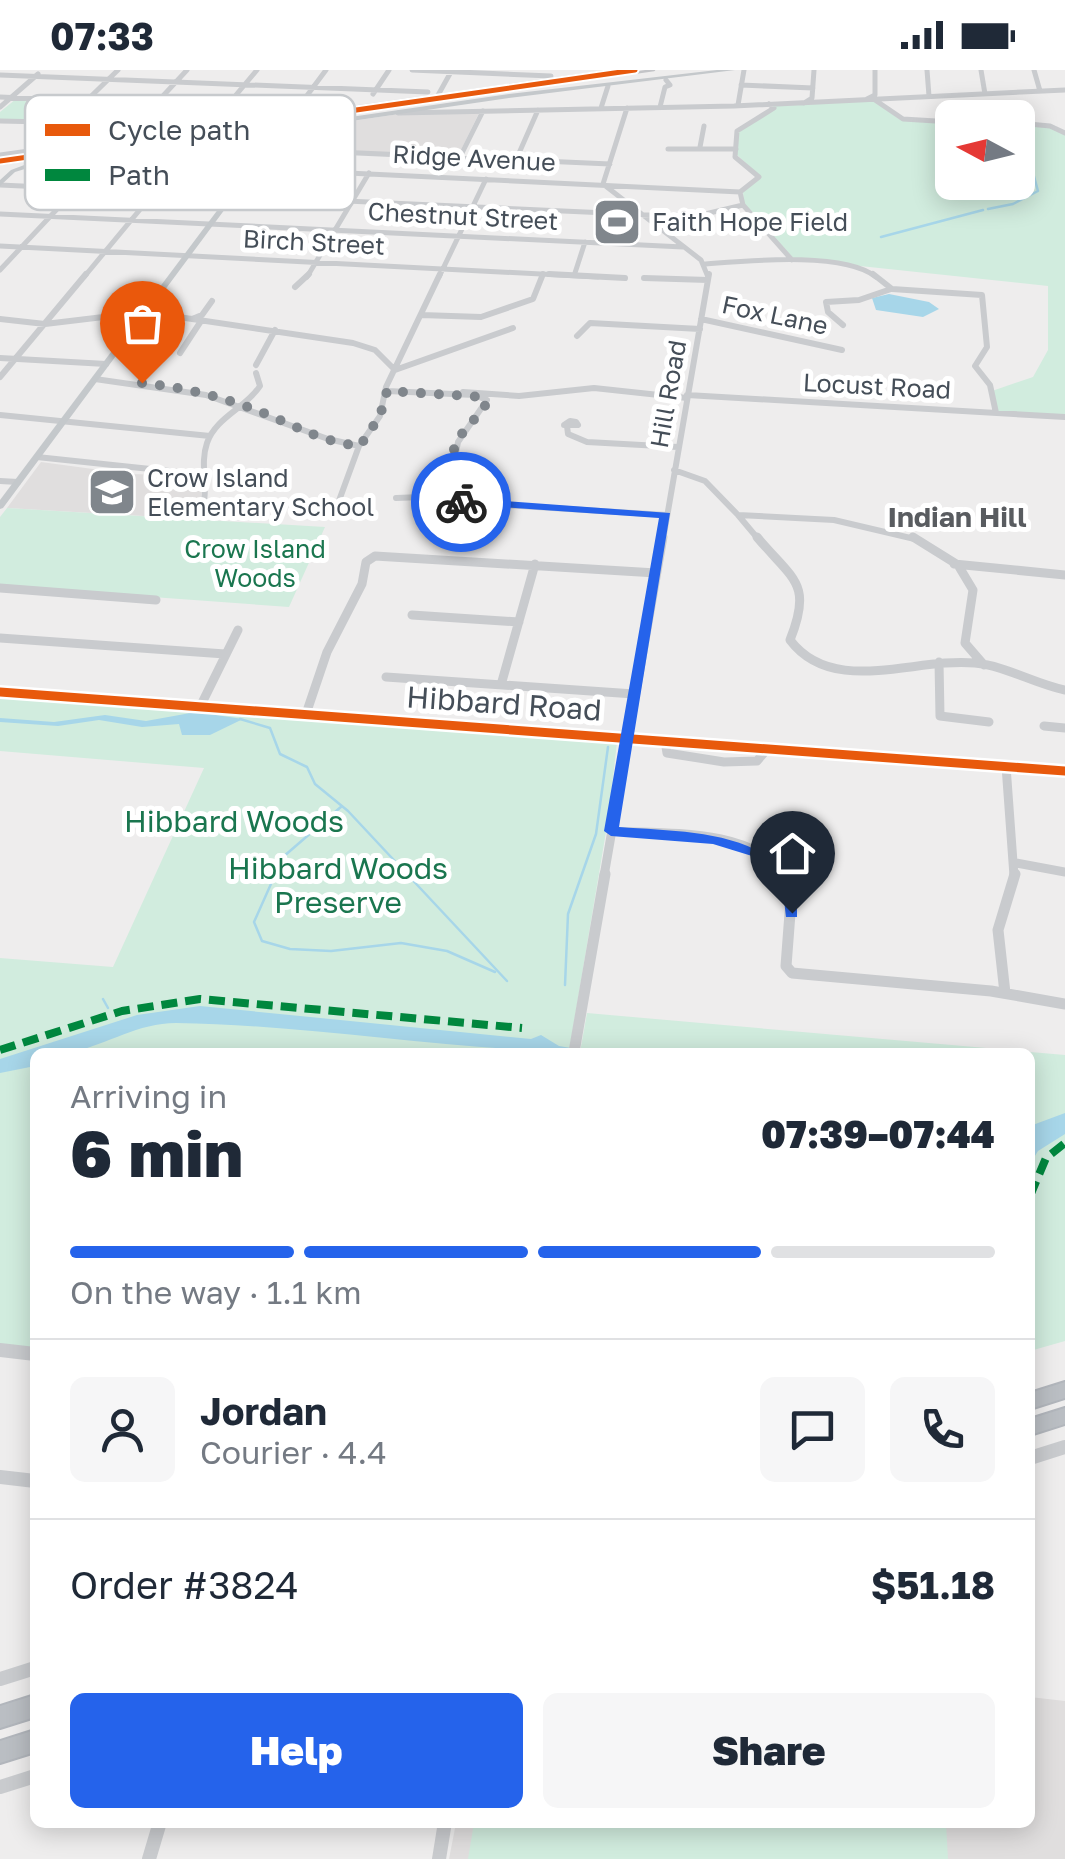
<!DOCTYPE html>
<meta charset="utf-8">
<style>
body{margin:0;font-family:"Golos Text",sans-serif;background:#f6f6f7;color:#1f2937;height:100vh;display:flex;flex-direction:column;font-size:38px;white-space:nowrap}
*{box-sizing:border-box;margin:0}
p{font-size:32px;color:#747a83}
.icon{flex:none;width:55px;height:55px;fill:none;stroke:currentColor;stroke-width:2;stroke-linecap:round;stroke-linejoin:round}
.map{position:relative;flex:1;overflow:hidden}
.side{position:absolute;left:30px;top:978px;width:1005px;height:780px;display:flex;flex-direction:column;background:#fff;border-radius:15px;box-shadow:0 5px 25px #0003}
.side>*{flex:none}
.needle{width:65px;rotate:277deg}
.buttons{position:absolute;left:935px;top:30px;display:grid;gap:20px}
.buttons a{display:grid;place-items:center;width:100px;height:100px;border-radius:15px;background:#fff;box-shadow:0 5px 25px #0003;font-size:50px}
.pin{position:absolute;display:grid;place-items:center;width:85px;height:85px;color:#fff;margin:-102px -42px;border-radius:50% 50% 50% 0;rotate:-45deg;box-shadow:0 0 10px #0007}
.pin .icon{rotate:45deg}
.courier{position:absolute;display:grid;place-items:center;width:100px;height:100px;margin:-50px;border:8px solid #2563eb;border-radius:50%;background:#fff;color:#222;box-shadow:0 2px 12px #0007}
.overview em{font-style:normal;font-weight:800}
.overview div{display:flex;flex-direction:column-reverse}
.overview{display:flex;align-items:center;justify-content:space-between;height:170px;padding:0 40px}
h1{font-size:65px;font-weight:800;line-height:75px}
.bar{display:grid;grid-template-columns:repeat(4,1fr);gap:15px 10px;align-content:center;height:120px;padding:0 40px}
.bar i{height:12px;border-radius:8px;background:#e0e1e3}
.bar .active{background:#2563eb}
.bar p{grid-column:span 4}
.line{display:flex;align-items:center;gap:25px;padding:0 40px;border-top:2px solid #e0e1e3}
.line div{flex:1}
.round{display:grid;place-items:center;flex:none;width:105px;height:105px;border-radius:15px;background:#f6f6f7}
.action{display:flex;gap:20px;margin-top:auto;padding:20px 40px}
.action a{flex:1;height:115px;border-radius:15px;background:#2563eb;color:#fff;font-size:40px;font-weight:800;line-height:115px;text-align:center}
.action a+a{background:#f6f6f7;color:#1f2937}
.status{display:flex;justify-content:space-between;align-items:center;height:70px;padding:0 50px;background:#fff;direction:ltr}
.status svg{height:28px;fill:currentColor}
.map>svg:first-child{display:block}
.education{fill:#e0dede}
.green{fill:#d1ecde}
.water{fill:#a7d6e9}
.lines{fill:none;stroke-linecap:round;stroke-linejoin:round}
.stream{stroke:#a7d6e9;stroke-width:2.5}
.highway-casing{stroke:#b2b6bc;stroke-width:4}
.minor-far4{stroke:#c9cbce;stroke-width:5}
.minor-far3{stroke:#c9cbce;stroke-width:6}
.minor-far2{stroke:#c9cbce;stroke-width:9}
.minor-far1{stroke:#c9cbce;stroke-width:11}
.minor{stroke:#c9cbce;stroke-width:14}
.major{fill:#c4c8cb;fill-rule:evenodd}
.highway{fill:#babec3;fill-rule:evenodd}
.rail{stroke:#c3c4c7;stroke-width:2.5}
.minor-bridge{stroke:#c9cbce;stroke-width:5}
.quiet{stroke:#00873e;stroke-width:8;stroke-dasharray:16 8;stroke-linecap:butt}
.cycleway-far1-casing{stroke:#fff;stroke-width:9}
.cycleway-casing{stroke:#fff;stroke-width:14}
.cycleway-far1{stroke:#e8590c;stroke-width:5}
.cycleway{stroke:#e8590c;stroke-width:9}
.route{fill:#2563eb}
.done{stroke:#80868c;stroke-width:10;stroke-dasharray:0 18}
.labels{text-anchor:middle;stroke-width:10;stroke-linejoin:round;paint-order:stroke}
.far-street-label{font-size:25px;fill:#454e58;stroke:#fff}
.far-poi-label{font-size:25px;fill:#454e58;stroke:#fff;text-anchor:start}
.far-park-label{font-size:25px;fill:#1a764f;stroke:#fff}
.far-neighbourhood-label{font-size:28px;font-weight:bold;fill:#595c60;stroke:#fff}
.street-label{font-size:30px;fill:#454e58;stroke:#fff}
.park-label{font-size:30px;fill:#1a764f;stroke:#fff}
.key{fill:#fff;stroke:#c7cacd;stroke-width:2.5}
.key-label{font-size:28px;fill:#454e58}
</style>
<div class="status"><b>07:33</b><svg viewBox="0 0 49 12"><path d="M0 12V9h3v3zM5 12V6h3v6zM10 12V3h3v9zM15 12V0h3v12zM26 1h20v11H26zM47 4h2v5h-2z"/></svg></div>
<div class="map">
<svg width="1065" height="1789" viewBox="0 0 1065 1789">
<rect width="100%" height="100%" fill="#eeeded"/>
<path class="education" d="M479 43 458 86 273 77 285 61 399 44Z
M41 392 130 404 202 406 201 437 195 449 7 438Z
M1030 1627 1065 1631V1789H449L456 1753 1030 1752Z"/>
<path class="green" d="M16 29 80 31 60 50 0 49V42Z
M874 31 899 49 952 52V112H1018V53L1047 56 1065 64V345L997 341 992 321 1033 307 1048 280V216L794 189 744 134 743 122 761 107 736 84 739 62 774 36Z
M7 438 325 457 289 537 0 516V447Z
M0 624 617 672 609 744 569 982H35V1279L0 1275V888L113 897 204 698 0 681Z
M587 943 1065 985V1271L1030 1281V982H580Z
M474 1753H946L948 1789H468Z"/>
<path class="water" d="M889 224 929 232 939 239 923 247 876 240 872 228Z
M196 642 243 649 210 665H182L179 654 142 657 99 650 58 656 0 652V648L54 652 105 645 146 651Z
M200 936 531 969 541 965 559 976 595 982C455 982 316 955 176 953 138 953 108 974 73 982 61 985 47 982 35 982V996L0 1003V989L137 945Z
M1065 1043V1064L1038 1081 1030 1094V1056Z"/>
<g class="lines">
<path class="stream" d="M988 139 1013 134 1038 121 1024 70
M881 167 983 140
M240 649 270 658 280 684 307 697 315 714 348 741 507 911
M342 736 283 787 254 852 262 871 290 879 331 881 401 873 447 881 495 902
M565 915 568 844 596 764 608 677
M103 929 108 938"/>
<g class="highway-casing">
<path id="highway" d="M1065 1312V1328L1030 1339V1323Z
M1065 1338V1354L1030 1365V1349Z
M35 1625V1647L0 1658V1636Z
M35 1660V1682L0 1693V1671Z"/>
</g>
<path class="minor-far4" d="M412 0 551 6
M927 0 929 26
M981 0 985 24
M1034 0 1040 21
M0 5 428 22
M741 15 813 18
M373 24 389 0
M0 27 297 40
M437 27 452 0
M867 29 875 25V0
M875 30 903 49 952 52
M804 33 812 28 814 0
M769 34 774 38 737 61 735 87 759 107 740 122 743 135 792 190
M738 35 744 0
M0 37 38 4
M660 37 665 17 670 15 666 10
M601 38 608 16
M294 43 326 0
M398 43 734 36 1065 20
M0 51 228 56 623 0
M1018 53 1050 56 1065 63
M210 56 257 0
M122 70 187 0
M700 77 704 56
M267 79 610 94
M668 79H736
M36 80 118 0
M0 85 36 80
M460 87 483 41
M516 90 538 40
M102 91 740 122
M603 114 627 38
M603 114 701 190 708 207
M0 115 651 145 705 144 743 135
M0 144 683 177
M0 176 598 207
M704 194C745 191 844 181 876 207
M0 200 105 88
M574 206 585 172
M84 207 196 72
M307 207 369 103
M439 207 486 109"/>
<path class="minor-far3" d="M549 204 625 208
M873 204 892 219 982 225 987 277 975 296 990 315 996 343
M644 208 708 210
M295 217 309 204
M421 245 481 247 533 229 543 204
M0 249 45 254 145 242 353 273 375 280 395 300 513 258
M192 249 202 245 212 231
M701 249 842 280
M843 255 828 242 826 232 859 230 891 219
M577 266 590 253 700 259
M180 283 201 251
M0 288 106 294
M256 295 275 260
M0 307 86 204
M95 309 206 325 328 369 359 376
M387 321 474 325 487 330 458 372 448 426
M463 322 519 326 594 318 687 328
M687 325 1065 347
M0 345 210 366
M570 351 576 352 578 355H564Z
M567 356 568 364 587 372 678 377
M37 387 207 405
M674 400 705 411 738 445 834 450 919 470
M0 411 18 412
M396 428 448 426 470 433 666 445
M201 443C210 420 199 396 207 373 216 347 246 338 260 316L256 303
M738 445 759 470
M333 447 359 376 380 346 386 317 440 204
M663 470 709 204"/>
<path class="minor-far2" d="M757 467C793 510 813 513 790 570 833 627 915 587 975 593 1006 596 1035 614 1065 620
M913 467 958 495 973 520 965 573 984 595
M954 494 1065 505
M0 518 156 530
M412 545 519 552
M0 568 225 584
M939 592 940 646 989 652
M386 607 634 624
M501 615 535 494
M0 622 1065 701
M200 637 238 560
M306 644 327 582 362 514 366 492 375 486 656 503
M1044 656 1065 658
M665 671 667 683 724 692 757 691 768 678
M1006 696 1014 806
M611 761C662 764 753 757 785 806
M1016 793 1065 802
M604 806 663 467"/>
<path class="minor-far1" d="M784 804 792 817 786 896 792 903 991 921 1065 934
M1005 923 998 860 1015 804
M574 982 605 804"/>
<path class="minor" d="M0 1280 35 1284
M1030 1388 1065 1377
M0 1407 35 1411
M0 1609 35 1598
M0 1717 35 1706
M149 1789 160 1752
M439 1789 445 1752"/>
<path class="major" d="M717 0H735L509 28 283 61 3 438 0 439V430L276 62 28 98 15 102 0 116V110L11 100 27 94 509 24Z"/>
<use href="#highway" class="highway"/>
<path class="rail" d="M0 94 654 0"/>
<path class="minor-bridge" d="M113 80 122 70
M38 82 44 90"/>
<path class="quiet" d="M0 980 122 941 200 929 522 958
M1030 1126 1046 1088 1065 1073"/>
<g class="cycleway-far1-casing">
<path id="cycleway-far1" d="M0 91 635 0"/>
</g>
<g class="cycleway-casing">
<path id="cycleway" d="M0 622 1065 701"/>
</g>
<use href="#cycleway-far1" class="cycleway-far1"/>
<use href="#cycleway" class="cycleway"/>
</g>
<path class="route" d="M461 428 670 443 619 757C683 762 752 759 797 811V847H786L782 813 752 786 713 774 611 766 604 761 659 448 457 434Z"/>
<g class="lines">
<path class="done" d="M142 313C181 317 220 326 256 340 293 354 320 372 360 376L380 346 387 321 484 327 485 336C475 352 455 364 453 385 451 403 458 410 448 426L461 432"/>
</g>
<defs>
<g id="stadium-square" transform="scale(2.5)"><rect x="-9" y="-9" width="18" height="18" rx="4" fill="#80868c" stroke="#fff"/><path d="M0-5a6.5 5 0 1 0 0 10a6.5 5 0 1 0 0-10ZM-3.5-1.8h7v3.6h-7Z" fill="#fff"/></g>
<g id="school-square" transform="scale(2.5)"><rect x="-9" y="-9" width="18" height="18" rx="4" fill="#80868c" stroke="#fff"/><path d="M0-5L7-2L0 1L-7-2ZM-4 1L0 2.5L4 1V4Q0 6-4 4Z" fill="#fff"/></g>
</defs>
<g fill-rule="evenodd">
<use href="#stadium-square" x="617" y="152"/>
<use href="#school-square" x="112" y="422"/>
</g>
<g class="labels">
<g class="far-street-label">
<text transform="translate(474 88) rotate(3)" y="9">Ridge Avenue</text>
<text transform="translate(463 146) rotate(3)" y="9">Chestnut Street</text>
<text transform="translate(314 172) rotate(3)" y="9">Birch Street</text>
<text transform="translate(775 245) rotate(12)" y="9">Fox Lane</text>
<text transform="translate(877 316) rotate(3)" y="9">Locust Road</text>
<text transform="translate(668 324) rotate(-80)" y="9">Hill Road</text>
</g>
<g class="far-poi-label">
<text x="652" y="161">Faith Hope Field</text>
<text x="147" y="417">Crow Island<tspan x="147" dy="29">Elementary School</tspan></text>
</g>
<g class="far-park-label">
<text x="255" y="488">Crow Island<tspan x="255" dy="29">Woods</tspan></text>
</g>
<g class="far-neighbourhood-label">
<text x="957" y="457">Indian Hill</text>
</g>
<g class="street-label">
<text transform="translate(504 634) rotate(4)" y="10">Hibbard Road</text>
</g>
<g class="park-label">
<text x="234" y="762">Hibbard Woods</text>
<text x="338" y="809">Hibbard Woods<tspan x="338" dy="34">Preserve</tspan></text>
</g>
</g>
<rect x="25" y="25" width="330" height="115" rx="15" class="key"/>
<rect x="45" y="54" width="45" height="12" fill="#e8590c"/>
<rect x="45" y="99" width="45" height="12" fill="#00873e"/>
<g class="key-label">
<text x="108" y="70">Cycle path</text>
<text x="108" y="115">Path</text>
</g>
</svg>
<div class="buttons">
<a><svg class="needle" viewBox="-14 -14 28 28"><path d="M0-13l5 13h-10z" fill="#e53935"/><path d="M0 13l5-13h-10z" fill="#747a83"/></svg></a>
</div>
<div class="pin" style="left:142px;top:313px;background:#ea580c"><svg class="icon" aria-label="bag" viewBox="0 0 24 24"><path d="M5 8h14l-1 12H6zM9 8a3 3 0 0 1 6 0"/></svg></div>
<div class="pin" style="left:792px;top:843px;background:#1f2937"><svg class="icon" aria-label="home" viewBox="0 0 24 24"><path d="M3 11l9-7 9 7M6 9v11h12V9"/></svg></div>
<div class="courier" style="left:461px;top:432px"><svg class="icon" aria-label="bike" viewBox="0 0 24 24"><circle cx="6" cy="16" r="4"/><circle cx="18" cy="16" r="4"/><path d="M6 16l4-8h5l3 8M10 8l3 8H6M13 5h3"/></svg></div>
<section class="side">
<div class="overview"><div><h1>6 min</h1><p>Arriving in</p></div><em>07:39–07:44</em></div>
<div class="bar"><i class="active"></i><i class="active"></i><i class="active"></i><i></i><p>On the way · 1.1 km</p></div>
<div class="line" style="height:180px"><a class="round"><svg class="icon" aria-label="person" viewBox="0 0 24 24"><circle cx="12" cy="8" r="4"/><path d="M4 21q1-7 8-7t8 7"/></svg></a><div><b>Jordan</b><p>Courier · 4.4</p></div><a class="round"><svg class="icon" aria-label="chat" viewBox="0 0 24 24"><path d="M4 5h16v11H9l-5 4z"/></svg></a><a class="round"><svg class="icon" aria-label="phone" viewBox="0 0 24 24"><path d="M5 4h4l2 5-3 2q2 4 5 5l2-3 5 2v4C11 20 4 13 5 4z"/></svg></a></div>
<div class="line" style="height:130px"><div>Order #3824</div><b>$51.18</b></div>
<div class="action"><a>Help</a><a>Share</a></div>
</section>
</div>
